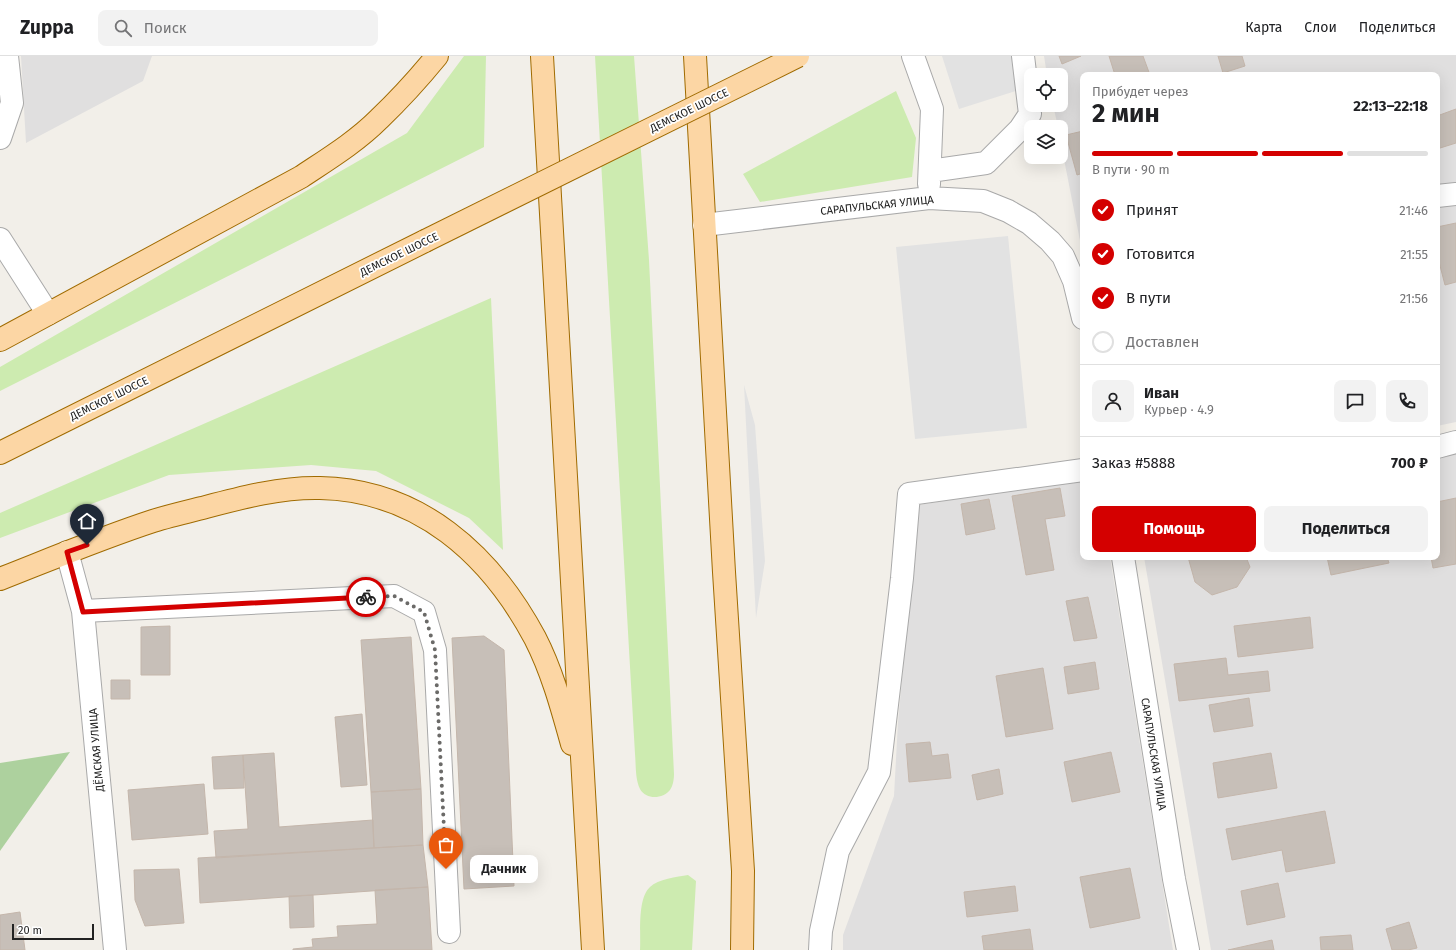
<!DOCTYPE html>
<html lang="ru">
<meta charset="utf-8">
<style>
body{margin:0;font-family:"Fira Sans",sans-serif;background:#f2f2f2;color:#202124;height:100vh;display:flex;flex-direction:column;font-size:15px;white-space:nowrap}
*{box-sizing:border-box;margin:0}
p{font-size:13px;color:#757577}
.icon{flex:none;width:22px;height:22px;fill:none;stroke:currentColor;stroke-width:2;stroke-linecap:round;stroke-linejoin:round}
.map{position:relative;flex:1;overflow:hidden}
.drawer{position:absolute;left:1080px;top:16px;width:360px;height:488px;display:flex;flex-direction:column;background:#fff;border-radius:8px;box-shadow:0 4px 16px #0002}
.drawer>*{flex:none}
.controls{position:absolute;left:1024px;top:12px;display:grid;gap:8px}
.controls a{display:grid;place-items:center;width:44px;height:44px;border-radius:8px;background:#fff;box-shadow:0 4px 16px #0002;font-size:20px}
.scale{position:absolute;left:12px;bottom:10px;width:82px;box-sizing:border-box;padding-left:4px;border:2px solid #222;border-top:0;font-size:11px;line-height:14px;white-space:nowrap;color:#222;-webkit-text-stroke:3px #fff;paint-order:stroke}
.pin{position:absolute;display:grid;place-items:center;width:34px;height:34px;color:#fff;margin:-41px -17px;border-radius:50% 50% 50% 0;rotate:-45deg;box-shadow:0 0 4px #0007}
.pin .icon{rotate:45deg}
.courier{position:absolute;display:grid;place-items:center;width:40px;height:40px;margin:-20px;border:3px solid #d40000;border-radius:50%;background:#fff;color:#222;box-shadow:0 1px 5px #0007}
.bubble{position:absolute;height:28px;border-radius:8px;background:#fff;box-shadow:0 4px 16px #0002;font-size:13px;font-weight:700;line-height:28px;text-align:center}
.headline em{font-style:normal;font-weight:700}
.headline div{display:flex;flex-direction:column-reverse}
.headline{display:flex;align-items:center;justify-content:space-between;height:68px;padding:0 12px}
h1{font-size:26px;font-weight:700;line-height:30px}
.bar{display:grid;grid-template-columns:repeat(4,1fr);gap:6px 4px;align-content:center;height:48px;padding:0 12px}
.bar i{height:5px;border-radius:3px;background:#e0e0e0}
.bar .active{background:#d40000}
.bar p{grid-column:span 4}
.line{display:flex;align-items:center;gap:10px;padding:0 12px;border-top:1px solid #e0e0e0}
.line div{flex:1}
.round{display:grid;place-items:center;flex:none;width:42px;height:42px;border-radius:8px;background:#f2f2f2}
ol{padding:0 12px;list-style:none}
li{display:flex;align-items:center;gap:12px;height:44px}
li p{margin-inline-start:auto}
li .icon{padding:4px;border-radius:50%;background:#d40000;color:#fff;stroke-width:4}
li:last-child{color:#757577}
li i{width:22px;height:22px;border:2px solid #e0e0e0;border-radius:50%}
.action{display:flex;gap:8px;margin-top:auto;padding:8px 12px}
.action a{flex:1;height:46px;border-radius:8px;background:#d40000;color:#fff;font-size:16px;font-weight:700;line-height:46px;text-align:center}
.action a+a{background:#f2f2f2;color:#202124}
header{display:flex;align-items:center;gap:24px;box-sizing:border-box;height:56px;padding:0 20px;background:#fff;border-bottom:1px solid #e0e0e0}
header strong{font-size:19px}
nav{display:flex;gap:22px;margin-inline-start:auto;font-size:14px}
.search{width:280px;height:36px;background:#f2f2f2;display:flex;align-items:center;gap:10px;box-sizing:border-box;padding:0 14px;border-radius:8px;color:#757577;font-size:15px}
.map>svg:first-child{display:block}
.residential{fill:#e0dfdf}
.grass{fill:#cdebb0}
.forest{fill:#add19e}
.parking{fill:#e2e2e2}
.building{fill:#c7bfb8;stroke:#c4b6ab}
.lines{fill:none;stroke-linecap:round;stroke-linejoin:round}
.minor-casing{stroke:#a9a9a9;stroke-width:24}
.major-casing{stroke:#a06b00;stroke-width:24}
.minor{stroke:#fff;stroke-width:22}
.major{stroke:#fcd6a4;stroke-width:22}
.major-bridge-casing{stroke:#a06b00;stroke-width:24;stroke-linecap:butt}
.major-bridge{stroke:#fcd6a4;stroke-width:22}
.done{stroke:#6b6a68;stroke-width:4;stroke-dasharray:0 7.2}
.route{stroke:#d40000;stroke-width:5}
.labels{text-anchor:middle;stroke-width:3.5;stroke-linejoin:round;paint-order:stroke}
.street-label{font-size:11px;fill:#222;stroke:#fff}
</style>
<header>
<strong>Zuppa</strong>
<div class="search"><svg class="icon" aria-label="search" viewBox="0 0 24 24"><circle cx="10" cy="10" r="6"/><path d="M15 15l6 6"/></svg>Поиск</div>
<nav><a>Карта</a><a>Слои</a><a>Поделиться</a></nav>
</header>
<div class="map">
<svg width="1456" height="894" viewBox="0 0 1456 894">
<rect width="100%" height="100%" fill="#f2efe9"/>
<path class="residential" d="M21 0H152L143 25 26 87Z
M1044 0H1456V366L1437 370V19H1083V200L1061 88V71H1058L1053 49H1061V19H1047Z
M1456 396V894H1211L1144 501H1437V401Z
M1083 423V501H1110L1173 894H843V879L894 740 898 666 918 449Z"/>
<path class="grass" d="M464 0H486L484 91 0 335V311L407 77Z
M595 0H634L649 204 674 718C674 723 673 730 670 734 663 743 646 744 640 733 635 723 636 708 635 698Z
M896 35 916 82 912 121 760 146 743 118Z
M491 242 503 494 469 462 376 415 311 409 169 419 0 482V457Z
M688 819 696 825 692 894H640C641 878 637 843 650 831 658 823 677 821 688 819Z"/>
<path class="forest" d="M70 696 0 795V707Z"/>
<path class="parking" d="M942 0H1028L1031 30 959 53Z
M1008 180 1027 372 915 383 896 191Z
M744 329 755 369 765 505 756 562Z"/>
<path class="building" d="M1059 0H1081L1062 8Z
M1109 0H1143L1150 19H1115Z
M1218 0H1242L1245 10 1223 17Z
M1456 53V87L1437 93V60Z
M1083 75V117L1077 119 1066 79Z
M1456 167V226L1445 229 1437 198V171Z
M1060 432 1065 460 1045 463 1054 514 1026 519 1012 440Z
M1456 442V508L1433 512 1431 501H1437V446Z
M989 443 995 473 966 479 961 448Z
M1188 501H1246L1250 511 1237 531 1212 539 1195 526Z
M1327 501H1387L1389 507 1331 519Z
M1088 541 1097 582 1074 585 1066 545Z
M1310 561 1313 592 1238 601 1234 570Z
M170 570V619H141V571Z
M484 580 504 594 514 830 464 833 452 582Z
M411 581 421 733 371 736 361 584Z
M1226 602 1228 619 1268 615 1270 635 1179 645 1174 608Z
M1095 606 1099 633 1068 638 1064 611Z
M1043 612 1053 673 1006 681 996 620Z
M111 624H130V643H111Z
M1249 642 1253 670 1214 676 1209 649Z
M362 658 367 729 341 731 335 661Z
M930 686 932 700 948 698 951 722 909 726 906 688Z
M1111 696 1120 736 1072 746 1064 706Z
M274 697 279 771 373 764 374 792 216 802 214 775 248 773 243 699Z
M1271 697 1277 732 1218 742 1213 707Z
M243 699 244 732 214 733 212 701Z
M999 713 1003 738 977 744 972 719Z
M204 728 208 778 132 784 128 734Z
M421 733 423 789 374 792 371 736Z
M1325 755 1335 807 1286 816 1282 794 1232 804 1226 773Z
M423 789 428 831 200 847 198 802Z
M1130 812 1140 862 1090 872 1080 821Z
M179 813 184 867 145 870 135 844 134 814Z
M1278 827 1285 861 1247 869 1241 835Z
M1015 830 1018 855 967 861 964 836Z
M428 831 432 894H293V893L313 891 312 883 338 881 337 870 377 868 375 834Z
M313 839 314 871 290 872 289 840Z
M20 856 25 894H0V859Z
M1409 866 1417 892 1408 894H1392L1386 873Z
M1030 873 1033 894H984L982 880Z
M1351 879 1353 894H1321L1320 881Z
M1272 884 1274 894H1228Z"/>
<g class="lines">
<g class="minor-casing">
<path id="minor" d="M913 0 932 53 929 128
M0 82 12 47 7 0
M930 115 986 107 1020 73 1030 58 1023 0
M1437 140 1456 138
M704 169 929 142 983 145 1008 155 1029 167 1050 185 1063 200 1074 225 1083 262
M0 183 48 258
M1437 391 1456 386
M67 496 83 555 115 894
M1123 501 1174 823 1188 894
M83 555 394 540 424 556 435 594 449 876
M820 894 821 875 838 795 879 716 902 522 909 438 1083 414"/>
</g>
<g class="major-casing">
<path id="major" d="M542 0 593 894
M695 0 724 516 743 815 742 894
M0 284 301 121C328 103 356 86 379 63 400 43 419 22 437 0
M0 397 425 185
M0 523C51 503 101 482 153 465 169 460 186 456 202 452 240 442 280 431 320 432 419 434 490 498 535 582 552 615 562 652 572 688"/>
</g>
<use href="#minor" class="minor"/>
<use href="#major" class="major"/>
<g class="major-bridge-casing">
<path id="major-bridge" d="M425 185 798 0"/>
</g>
<use href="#major-bridge" class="major-bridge"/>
</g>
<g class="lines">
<path class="done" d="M366 541 394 540 424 556 435 594 446 813"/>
<path class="route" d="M87 489 67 496 83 556 366 541"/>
</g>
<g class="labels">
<g class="street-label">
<text transform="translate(689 54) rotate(-26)" y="4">ДЕМСКОЕ ШОССЕ</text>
<text transform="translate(877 149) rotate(-6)" y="4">САРАПУЛЬСКАЯ УЛИЦА</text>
<text transform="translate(399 198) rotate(-26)" y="4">ДЕМСКОЕ ШОССЕ</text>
<text transform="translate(109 342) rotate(-26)" y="4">ДЕМСКОЕ ШОССЕ</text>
<text transform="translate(96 694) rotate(-95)" y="4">ДЁМСКАЯ УЛИЦА</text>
<text transform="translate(1154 698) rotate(81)" y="4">САРАПУЛЬСКАЯ УЛИЦА</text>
</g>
</g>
</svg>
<div class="controls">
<a><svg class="icon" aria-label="locate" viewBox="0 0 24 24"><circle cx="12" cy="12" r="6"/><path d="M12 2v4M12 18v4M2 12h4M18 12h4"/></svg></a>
<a><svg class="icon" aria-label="layers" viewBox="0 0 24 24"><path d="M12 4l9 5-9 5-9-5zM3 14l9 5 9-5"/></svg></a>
</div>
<div class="scale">20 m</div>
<div class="pin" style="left:446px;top:813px;background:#ea580c"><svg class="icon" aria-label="bag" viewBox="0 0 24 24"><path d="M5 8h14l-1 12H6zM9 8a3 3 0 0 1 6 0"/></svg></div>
<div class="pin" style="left:87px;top:489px;background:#1f2937"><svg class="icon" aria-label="home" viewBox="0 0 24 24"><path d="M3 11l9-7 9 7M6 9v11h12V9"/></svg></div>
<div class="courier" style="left:366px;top:541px"><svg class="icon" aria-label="bike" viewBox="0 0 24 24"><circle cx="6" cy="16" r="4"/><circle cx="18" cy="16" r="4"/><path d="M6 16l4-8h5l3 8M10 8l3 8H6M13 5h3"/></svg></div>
<div class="bubble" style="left:470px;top:799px;width:68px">Дачник</div>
<section class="drawer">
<div class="headline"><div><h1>2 мин</h1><p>Прибудет через</p></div><em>22:13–22:18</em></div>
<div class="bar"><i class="active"></i><i class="active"></i><i class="active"></i><i></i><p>В пути · 90 m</p></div>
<ol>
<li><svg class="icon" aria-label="check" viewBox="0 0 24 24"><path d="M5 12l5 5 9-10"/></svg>Принят<p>21:46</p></li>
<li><svg class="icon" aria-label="check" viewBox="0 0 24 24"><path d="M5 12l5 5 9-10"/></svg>Готовится<p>21:55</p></li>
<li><svg class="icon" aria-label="check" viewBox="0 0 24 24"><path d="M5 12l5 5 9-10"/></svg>В пути<p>21:56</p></li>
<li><i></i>Доставлен</li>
</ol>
<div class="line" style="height:72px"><a class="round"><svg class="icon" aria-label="person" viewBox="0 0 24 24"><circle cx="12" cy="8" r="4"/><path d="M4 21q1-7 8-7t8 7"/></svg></a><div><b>Иван</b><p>Курьер · 4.9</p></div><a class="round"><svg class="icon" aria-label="chat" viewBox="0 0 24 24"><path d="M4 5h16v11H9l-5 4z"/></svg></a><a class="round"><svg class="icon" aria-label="phone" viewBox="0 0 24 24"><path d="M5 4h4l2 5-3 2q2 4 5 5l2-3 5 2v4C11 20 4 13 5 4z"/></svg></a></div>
<div class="line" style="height:52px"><div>Заказ #5888</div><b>700 ₽</b></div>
<div class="action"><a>Помощь</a><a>Поделиться</a></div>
</section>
</div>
